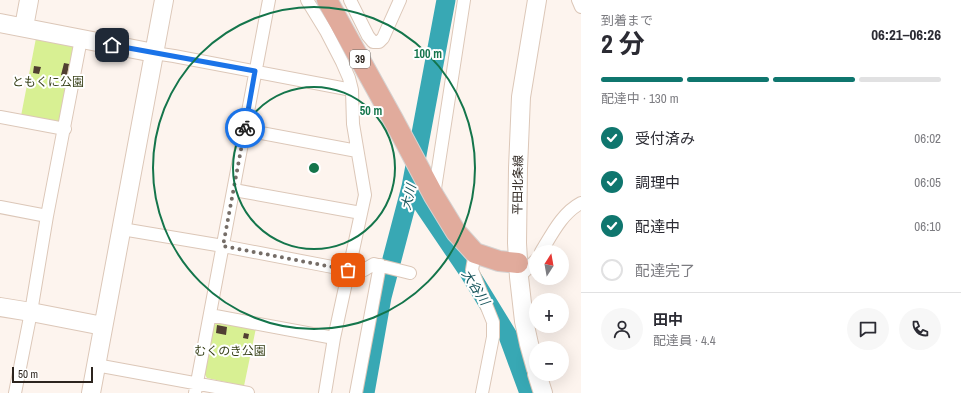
<!DOCTYPE html>
<html lang="ja">
<meta charset="utf-8">
<style>
body{margin:0;font-family:"Archivo Narrow","Noto Sans JP",sans-serif;background:#f7f7f7;color:#2b2b33;height:100vh;display:flex;flex-direction:column;font-size:15px;white-space:nowrap}
*{box-sizing:border-box;margin:0}
p{font-size:13px;color:#7c7c81}
.icon{flex:none;width:22px;height:22px;fill:none;stroke:currentColor;stroke-width:2;stroke-linecap:round;stroke-linejoin:round}
.map{position:relative;flex:1;overflow:hidden}
.panel{display:flex;flex-direction:column;background:#fff;width:380px}
.panel>*{flex:none}
.needle{width:26px;rotate:11deg}
.tools{position:absolute;left:529px;top:245px;display:grid;gap:8px}
.tools a{display:grid;place-items:center;width:40px;height:40px;border-radius:50%;background:#fff;box-shadow:0 4px 16px #0002;font-size:20px}
.scale{position:absolute;left:12px;bottom:10px;width:81px;box-sizing:border-box;padding-left:4px;border:2px solid #2c241e;border-top:0;font-size:11px;line-height:14px;white-space:nowrap;color:#2c241e;-webkit-text-stroke:3px #fff;paint-order:stroke}
.pin{position:absolute;display:grid;place-items:center;width:34px;height:34px;color:#fff;margin:-17px;border-radius:8px;box-shadow:0 2px 6px #0006}
.courier{position:absolute;display:grid;place-items:center;width:40px;height:40px;margin:-20px;border:3px solid #1a73e8;border-radius:50%;background:#fff;color:#222;box-shadow:0 1px 5px #0007}
.headline em{font-style:normal;font-weight:700}
.headline div{display:flex;flex-direction:column-reverse}
.headline{display:flex;align-items:center;justify-content:space-between;height:68px;padding:0 20px}
h1{font-size:26px;font-weight:700;line-height:30px}
.bar{display:grid;grid-template-columns:repeat(4,1fr);gap:6px 4px;align-content:center;height:48px;padding:0 20px}
.bar i{height:5px;border-radius:3px;background:#e1e1e2}
.bar .current{background:#0f766e}
.bar p{grid-column:span 4}
.line{display:flex;align-items:center;gap:10px;padding:0 20px;border-top:1px solid #e1e1e2}
.line div{flex:1}
.round{display:grid;place-items:center;flex:none;width:42px;height:42px;border-radius:21px;background:#f7f7f7}
ol{padding:0 20px;list-style:none}
li{display:flex;align-items:center;gap:12px;height:44px}
li p{margin-inline-start:auto}
li .icon{padding:4px;border-radius:50%;background:#0f766e;color:#fff;stroke-width:4}
li:last-child{color:#7c7c81}
li i{width:22px;height:22px;border:2px solid #e1e1e2;border-radius:50%}
main{display:flex;flex:1;min-height:0}
.map>svg:first-child{display:block}
.green{fill:#d8f093}
.lines{fill:none;stroke-linecap:round;stroke-linejoin:round}
.river{stroke:#38a8b4;stroke-width:19}
.building{fill:#503f32}
.street-casing{stroke:#dcc7b8;stroke-width:14}
.secondary-casing{stroke:#dcc7b8;stroke-width:20}
.primary-casing{stroke:#d5d3d2;stroke-width:22}
.street{stroke:#fff;stroke-width:12}
.secondary{stroke:#fff;stroke-width:18}
.primary{stroke:#e1ab9c;stroke-width:20}
.done{stroke:#756d67;stroke-width:4;stroke-dasharray:0 7.2}
.route{stroke:#1a73e8;stroke-width:5}
.ring{fill:none;stroke:#14754b;stroke-width:2}
.labels{text-anchor:middle;stroke-width:4;stroke-linejoin:round;paint-order:stroke}
.shield{fill:#fff;stroke:#6b6662;stroke-width:1}
.shield-label{font-size:11px;font-weight:bold;fill:#2c241e}
.park-label{font-size:12px;fill:#384119;stroke:#fff}
.street-label{font-size:12px;fill:#2c241e;stroke:#fff}
.water-label{font-size:13px;font-style:italic;fill:#19565d;stroke:#fff}
.centre{fill:#14754b;stroke:#fff;stroke-width:2}
.ring-label{font-size:12px;text-anchor:middle;font-weight:bold;fill:#14754b;stroke:#fff;stroke-width:4;stroke-linejoin:round;paint-order:stroke}
</style>
<main>
<div class="map">
<svg width="581" height="393" viewBox="0 0 581 393">
<rect width="100%" height="100%" fill="#fdf4ee"/>
<path class="green" d="M36 38 71 45 75 49 62 119 56 122 21 116Z
M220 321 256 328 244 386 207 378 204 373 213 326Z"/>
<g class="lines">
<path class="river" d="M411 187 470 274 508 336 529 393
M365 393 382 297 411 187 446 0"/>
</g>
<path class="building" d="M64 63 69 64 67 76 61 75Z
M34 66 41 67 39 74 33 73Z
M217 325 227 327 226 335 216 333Z
M244 333 249 334 248 339 243 338Z"/>
<g class="lines">
<g class="street-casing">
<path id="street" d="M307 0 326 31 342 62 349 78 352 90 353 124 365 195 334 338 325 393
M350 0 368 36 373 42H379L383 38 400 0
M578 0 581 7
M154 53 174 56 352 90
M0 117 65 129
M245 130 357 151
M234 190 361 213
M434 195 464 0
M0 207 47 216
M122 229 223 246 348 270H364L374 264 410 273
M541 252C552 234 562 213 581 203
M475 253 472 270 493 322V337L482 393
M519 277 536 260
M210 315 334 338
M96 365 248 393
M15 393 31 312 47 216 81 39
M195 393 269 0
M356 393 380 265"/>
</g>
<g class="secondary-casing">
<path id="secondary" d="M0 23 154 53
M24 27 29 0
M0 307 31 312 103 326
M536 369 529 344 524 321 519 277 517 243 518 168 521 97 537 0
M537 374 543 393
M91 393 164 0"/>
</g>
<g class="primary-casing">
<path id="primary" d="M327 0 393 119 434 196 456 232 475 253 499 261 518 263"/>
</g>
<use href="#street" class="street"/>
<use href="#secondary" class="secondary"/>
<use href="#primary" class="primary"/>
</g>
<g class="lines">
<path class="done" d="M245 128 223 246 348 270"/>
<path class="route" d="M112 45 255 71 245 128"/>
</g>
<g class="ring">
<circle cx="314" cy="168" r="81"/>
<circle cx="314" cy="168" r="161"/>
</g>
<g class="labels">
<rect class="shield" x="350" y="50" width="20" height="18" rx="3"/>
<g class="shield-label">
<text x="360" y="63">39</text>
</g>
<g class="park-label">
<text x="48" y="86">ともくに公園</text>
<text x="230" y="355">むくのき公園</text>
</g>
<g class="street-label">
<text transform="translate(518 185) rotate(-89)" y="4">平田北条線</text>
</g>
<g class="water-label">
<text transform="translate(408 197) rotate(-76)" y="5">大川</text>
<text transform="translate(476 287) rotate(57)" y="5">大谷川</text>
</g>
</g>
<circle cx="314" cy="168" r="6" class="centre"/>
<g class="ring-label">
<text x="428" y="58">100 m</text>
<text x="371" y="115">50 m</text>
</g>
</svg>
<div class="tools">
<a><svg class="needle" viewBox="-14 -14 28 28"><path d="M0-13l5 13h-10z" fill="#e53935"/><path d="M0 13l5-13h-10z" fill="#7c7c81"/></svg></a>
<a>+</a>
<a>−</a>
</div>
<div class="scale">50 m</div>
<div class="pin" style="left:348px;top:270px;background:#ea580c"><svg class="icon" aria-label="bag" viewBox="0 0 24 24"><path d="M5 8h14l-1 12H6zM9 8a3 3 0 0 1 6 0"/></svg></div>
<div class="pin" style="left:112px;top:45px;background:#1f2937"><svg class="icon" aria-label="home" viewBox="0 0 24 24"><path d="M3 11l9-7 9 7M6 9v11h12V9"/></svg></div>
<div class="courier" style="left:245px;top:128px"><svg class="icon" aria-label="bike" viewBox="0 0 24 24"><circle cx="6" cy="16" r="4"/><circle cx="18" cy="16" r="4"/><path d="M6 16l4-8h5l3 8M10 8l3 8H6M13 5h3"/></svg></div>
</div>
<section class="panel">
<div class="headline"><div><h1>2 分</h1><p>到着まで</p></div><em>06:21–06:26</em></div>
<div class="bar"><i class="current"></i><i class="current"></i><i class="current"></i><i></i><p>配達中 · 130 m</p></div>
<ol>
<li><svg class="icon" aria-label="check" viewBox="0 0 24 24"><path d="M5 12l5 5 9-10"/></svg>受付済み<p>06:02</p></li>
<li><svg class="icon" aria-label="check" viewBox="0 0 24 24"><path d="M5 12l5 5 9-10"/></svg>調理中<p>06:05</p></li>
<li><svg class="icon" aria-label="check" viewBox="0 0 24 24"><path d="M5 12l5 5 9-10"/></svg>配達中<p>06:10</p></li>
<li><i></i>配達完了</li>
</ol>
<div class="line" style="height:72px"><a class="round"><svg class="icon" aria-label="person" viewBox="0 0 24 24"><circle cx="12" cy="8" r="4"/><path d="M4 21q1-7 8-7t8 7"/></svg></a><div><b>田中</b><p>配達員 · 4.4</p></div><a class="round"><svg class="icon" aria-label="chat" viewBox="0 0 24 24"><path d="M4 5h16v11H9l-5 4z"/></svg></a><a class="round"><svg class="icon" aria-label="phone" viewBox="0 0 24 24"><path d="M5 4h4l2 5-3 2q2 4 5 5l2-3 5 2v4C11 20 4 13 5 4z"/></svg></a></div>
</section>
</main>
